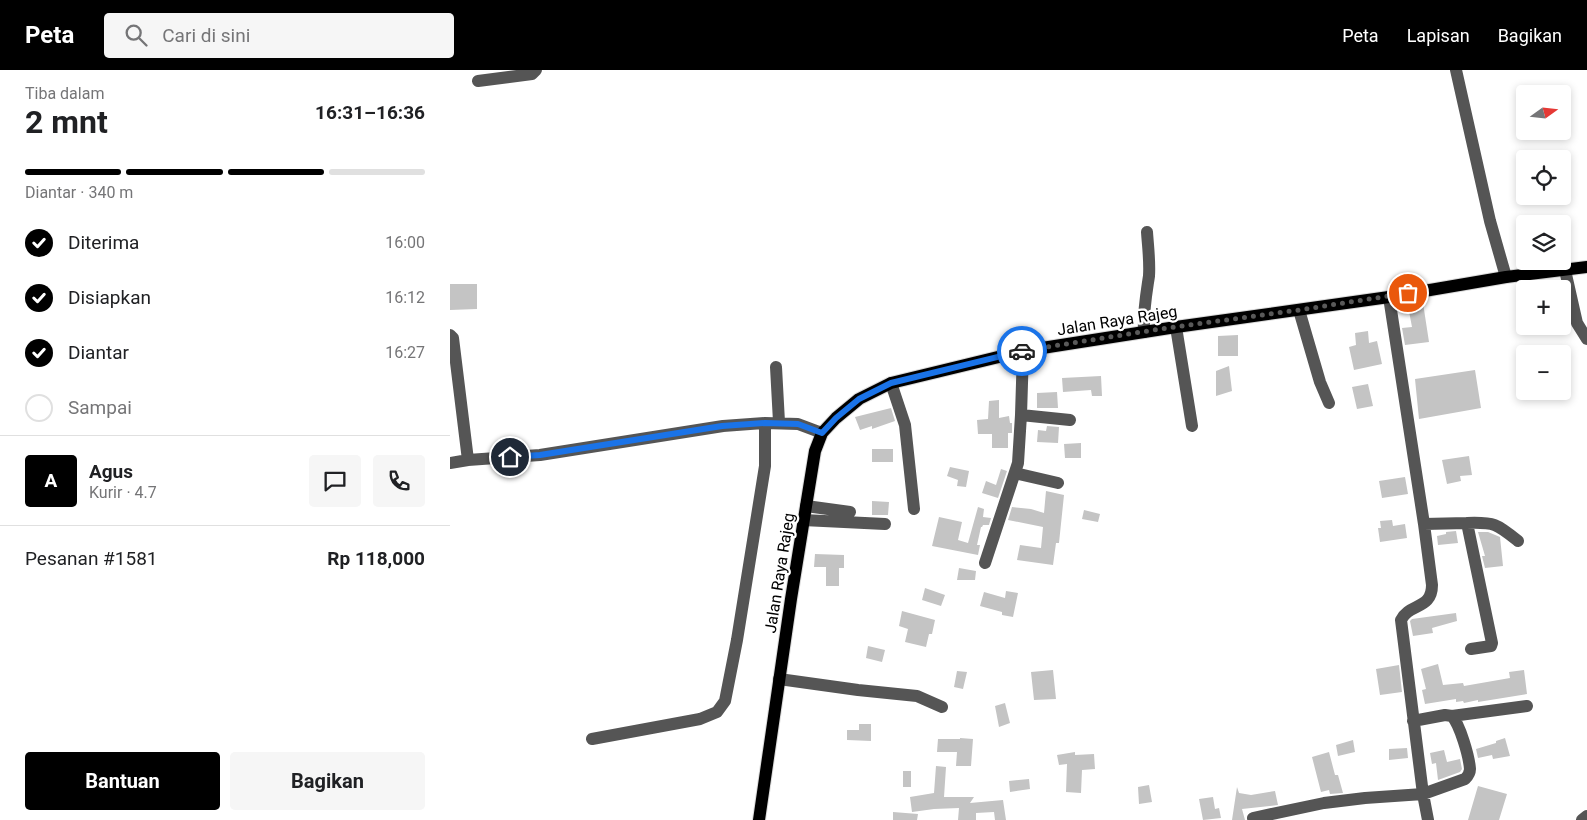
<!DOCTYPE html>
<html lang="id">
<meta charset="utf-8">
<style>
body{margin:0;font-family:Roboto,sans-serif;background:#f6f6f6;color:#202124;height:100vh;display:flex;flex-direction:column;font-size:19px;white-space:nowrap}
*{box-sizing:border-box;margin:0}
p{font-size:16px;color:#757577}
.icon{flex:none;width:28px;height:28px;fill:none;stroke:currentColor;stroke-width:2;stroke-linecap:round;stroke-linejoin:round}
.map{position:relative;flex:1;overflow:hidden}
.details{display:flex;flex-direction:column;background:#fff;width:450px}
.details>*{flex:none}
.needle{width:32px;rotate:75deg}
.buttons{position:absolute;left:1066px;top:15px;display:grid;gap:10px}
.buttons a{display:grid;place-items:center;width:55px;height:55px;border-radius:5px;background:#fff;box-shadow:0 2px 8px #0003;font-size:25px}
.pin{position:absolute;display:grid;place-items:center;width:42px;height:42px;color:#fff;margin:-21px;border:2px solid #fff;border-radius:50%;box-shadow:0 1px 5px #0007}
.courier{position:absolute;display:grid;place-items:center;width:50px;height:50px;margin:-25px;border:4px solid #1a73e8;border-radius:50%;background:#fff;color:#222;box-shadow:0 1px 6px #0007}
.overview em{font-style:normal;font-weight:700}
.overview div{display:flex;flex-direction:column-reverse}
.overview{display:flex;align-items:center;justify-content:space-between;height:85px;padding:0 25px}
h1{font-size:32px;font-weight:700;line-height:38px}
.bar{display:grid;grid-template-columns:repeat(4,1fr);gap:8px 5px;align-content:center;height:60px;padding:0 25px}
.bar i{height:6px;border-radius:4px;background:#e0e0e0}
.bar .selected{background:#000}
.bar p{grid-column:span 4}
.line{display:flex;align-items:center;gap:12px;padding:0 25px;border-top:1px solid #e0e0e0}
.line div{flex:1}
.round{display:grid;place-items:center;flex:none;width:52px;height:52px;border-radius:5px;background:#f6f6f6}
ol{padding:0 25px;list-style:none}
li{display:flex;align-items:center;gap:15px;height:55px}
li p{margin-inline-start:auto}
li .icon{padding:5px;border-radius:50%;background:#000;color:#fff;stroke-width:4}
li:last-child{color:#757577}
li i{width:28px;height:28px;border:2px solid #e0e0e0;border-radius:50%}
.primary-button{display:flex;gap:10px;margin-top:auto;padding:10px 25px}
.primary-button a{flex:1;height:58px;border-radius:5px;background:#000;color:#fff;font-size:20px;font-weight:700;line-height:58px;text-align:center}
.primary-button a+a{background:#f6f6f6;color:#202124}
header{display:flex;align-items:center;gap:30px;box-sizing:border-box;height:70px;padding:0 25px;background:#000;color:#fff}
header strong{font-size:24px}
nav{display:flex;gap:28px;margin-inline-start:auto;font-size:18px}
.search{width:350px;height:45px;background:#f6f6f6;display:flex;align-items:center;gap:12px;box-sizing:border-box;padding:0 18px;border-radius:5px;color:#757577;font-size:19px}
main{display:flex;flex:1;min-height:0}
.map>svg:first-child{display:block}
.building{fill:#c4c4c4}
.lines{fill:none;stroke-linecap:round;stroke-linejoin:round}
.major-casing{stroke:#dbdbdb;stroke-width:14}
.minor{stroke:#555;stroke-width:12}
.major{stroke:#000;stroke-width:12}
.done{stroke:#595959;stroke-width:5;stroke-dasharray:0 9}
.route{stroke:#1a73e8;stroke-width:6}
.labels{text-anchor:middle;stroke-width:4.5;stroke-linejoin:round;paint-order:stroke}
.street-label{font-size:16px;fill:#000;stroke:#fff}
</style>
<header>
<strong>Peta</strong>
<div class="search"><svg class="icon" aria-label="search" viewBox="0 0 24 24"><circle cx="10" cy="10" r="6"/><path d="M15 15l6 6"/></svg>Cari di sini</div>
<nav><a>Peta</a><a>Lapisan</a><a>Bagikan</a></nav>
</header>
<main>
<section class="details">
<div class="overview"><div><h1>2 mnt</h1><p>Tiba dalam</p></div><em>16:31–16:36</em></div>
<div class="bar"><i class="selected"></i><i class="selected"></i><i class="selected"></i><i></i><p>Diantar · 340 m</p></div>
<ol>
<li><svg class="icon" aria-label="check" viewBox="0 0 24 24"><path d="M5 12l5 5 9-10"/></svg>Diterima<p>16:00</p></li>
<li><svg class="icon" aria-label="check" viewBox="0 0 24 24"><path d="M5 12l5 5 9-10"/></svg>Disiapkan<p>16:12</p></li>
<li><svg class="icon" aria-label="check" viewBox="0 0 24 24"><path d="M5 12l5 5 9-10"/></svg>Diantar<p>16:27</p></li>
<li><i></i>Sampai</li>
</ol>
<div class="line" style="height:90px"><b class="round" style="background:#000;color:#fff">A</b><div><b>Agus</b><p>Kurir · 4.7</p></div><a class="round"><svg class="icon" aria-label="chat" viewBox="0 0 24 24"><path d="M4 5h16v11H9l-5 4z"/></svg></a><a class="round"><svg class="icon" aria-label="phone" viewBox="0 0 24 24"><path d="M5 4h4l2 5-3 2q2 4 5 5l2-3 5 2v4C11 20 4 13 5 4z"/></svg></a></div>
<div class="line" style="height:65px"><div>Pesanan #1581</div><b>Rp 118,000</b></div>
<div class="primary-button"><a>Bantuan</a><a>Bagikan</a></div>
</section>
<div class="map">
<svg width="1137" height="750" viewBox="0 0 1137 750">
<rect width="100%" height="100%" fill="#fff"/>
<path class="building" d="M0 214H27V239L0 240Z
M973 233 979 272 955 275 952 258 962 257 958 236Z
M918 261 919 273 927 271 932 294 904 300 899 277 906 275 905 263Z
M788 265V286H768V266Z
M779 296 782 321 766 326V301Z
M1025 300 1031 338 969 349 965 309Z
M651 306 652 326H642L641 320 613 322 612 308Z
M918 314 923 336 907 339 902 317Z
M607 322 608 338H587V323Z
M549 330V348L559 346 560 353H562V363H558V378H542V364H528L527 350 538 349 539 331Z
M441 338 445 351 422 359V356L410 360 405 347Z
M597 356 609 357 608 373 587 372 588 360 596 361Z
M631 373V388H615L614 374Z
M422 379H443V392H422Z
M1019 386 1022 405 1010 406 1011 411 997 414 992 390Z
M500 397 519 401 516 417 507 416 508 410 497 406Z
M551 399 557 401 548 428 532 423 536 411 546 415Z
M955 407 958 424 932 428 929 411Z
M596 421 614 425 609 473H606L603 495 567 490 570 475 591 478 593 457 558 450 562 437 581 439 594 443Z
M422 431 439 432 438 445H422Z
M528 437 534 439 533 447 541 448 539 455H533L532 457H531L527 475H530L528 485 482 476 489 447 512 452 508 470 518 473Z
M634 440 650 444 648 452 632 449Z
M942 450 943 456 955 454 957 468 930 472 928 458H931L930 451Z
M1006 461 1008 473 988 475 987 466 996 464V462Z
M1028 462H1038L1050 467 1053 496 1035 498 1032 486H1035Z
M365 484 394 485V498H389V516H376V497H364Z
M509 498 526 501 525 510H507Z
M475 518 495 525 491 536 472 530Z
M556 521 568 523 563 547 552 545V542L530 536 534 522 555 528Z
M452 541 485 550 482 564H479L476 577 455 572 458 559 449 556Z
M1006 543 1007 551 982 558 983 563 963 566 960 551 962 549Z
M418 576 435 580 432 592 416 588Z
M988 594 993 615 1013 613 1014 616 1060 608 1059 602 1074 600 1077 624 1028 632V630L1014 633 1013 631 1006 632V629L975 634 972 620 976 619 971 599Z
M949 595 952 622 930 625 926 599Z
M603 600 606 629 584 630 581 602Z
M507 601 517 602 513 619 504 617Z
M555 633 560 653 549 657 545 636Z
M409 654H421V671L397 670V660H409Z
M510 668 523 669 521 696H506L507 682H487L488 669H510Z
M1055 668 1060 686 1043 689 1042 685 1028 688 1026 679 1046 673V671Z
M903 670 905 682 888 686 886 675Z
M957 678 958 688 939 690V679Z
M994 680 997 692 1010 689 1012 699 1010 702 988 710 986 693 982 694 980 683Z
M625 682V685L644 684 645 699 632 700 631 723 616 722 617 694 609 695 607 685Z
M879 682 885 705H888L893 723 880 724 879 720 871 722 862 687Z
M486 696 496 697 494 727H524L520 733 553 730 556 750H545L544 742 526 743V750H508L509 738 484 739 462 742 460 727 484 723Z
M453 701H461V717H453Z
M579 709 580 719 560 722 559 711Z
M699 715 702 732 689 734 688 717Z
M1028 716 1057 724 1049 750H1018Z
M787 717 789 723 801 725 825 721 828 735 792 739 795 750H782Z
M763 727 765 739 769 738 771 748 753 750 749 729Z
M443 742 468 744 467 750H443Z"/>
<g class="lines">
<g class="major-casing">
<path id="major" d="M309 750 341 529 365 381 372 363 386 348 409 329 441 313 573 281 726 257 939 227 1056 207 1137 197"/>
</g>
<path class="minor" d="M1006 0 1040 151 1056 207
M28 11 82 4 86 0
M1115 200 1127 253 1137 269
M939 227 974 454 982 515C982 540 959 533 951 550L973 724 978 750
M849 240 870 312 879 333
M726 257 742 356
M694 262C693 241 696 226 699 206 700 191 698 177 697 162
M0 265 3 268 18 390 90 385 273 356 315 353 348 354 372 363
M326 297 329 352
M441 313 455 355 464 439
M571 345 620 350
M0 393 18 390
M565 403 608 413
M356 436 400 442
M353 450 435 454
M1017 453C1045 452 1047 454 1068 471
M974 454 1017 453 1042 573 1041 576 1021 579
M535 493 568 393 571 345 573 281
M329 609 408 620 467 626 492 637
M1002 646 1077 636
M142 669 250 649 267 642 275 631 287 570 315 396V353
M803 748 874 733 915 728 973 724 1015 709C1018 706 1020 703 1020 699 1019 686 1010 655 1002 646L995 645 963 651
M1132 750 1137 746"/>
<use href="#major" class="major"/>
</g>
<g class="lines">
<path class="done" d="M572 281 710 259 849 240 958 223"/>
<path class="route" d="M60 387 90 385 272 356 315 353 348 354 372 363 386 348 409 329 441 313 572 281"/>
</g>
<g class="labels">
<g class="street-label">
<text transform="translate(667 250) rotate(-9)" y="6">Jalan Raya Rajeg</text>
<text transform="translate(329 503) rotate(-81)" y="6">Jalan Raya Rajeg</text>
</g>
</g>
</svg>
<div class="buttons">
<a><svg class="needle" viewBox="-14 -14 28 28"><path d="M0-13l5 13h-10z" fill="#e53935"/><path d="M0 13l5-13h-10z" fill="#757577"/></svg></a>
<a><svg class="icon" aria-label="locate" viewBox="0 0 24 24"><circle cx="12" cy="12" r="6"/><path d="M12 2v4M12 18v4M2 12h4M18 12h4"/></svg></a>
<a><svg class="icon" aria-label="layers" viewBox="0 0 24 24"><path d="M12 4l9 5-9 5-9-5zM3 14l9 5 9-5"/></svg></a>
<a>+</a>
<a>−</a>
</div>
<div class="pin" style="left:958px;top:223px;background:#ea580c"><svg class="icon" aria-label="bag" viewBox="0 0 24 24"><path d="M5 8h14l-1 12H6zM9 8a3 3 0 0 1 6 0"/></svg></div>
<div class="pin" style="left:60px;top:387px;background:#1f2937"><svg class="icon" aria-label="home" viewBox="0 0 24 24"><path d="M3 11l9-7 9 7M6 9v11h12V9"/></svg></div>
<div class="courier" style="left:572px;top:281px"><svg class="icon" aria-label="car" viewBox="0 0 24 24"><path d="M5 17H2v-5l4-1 3-4h7l3 4 3 1v5h-3M9 17h6M6 11h13"/><circle cx="7" cy="17" r="2"/><circle cx="17" cy="17" r="2"/></svg></div>
</div>
</main>
